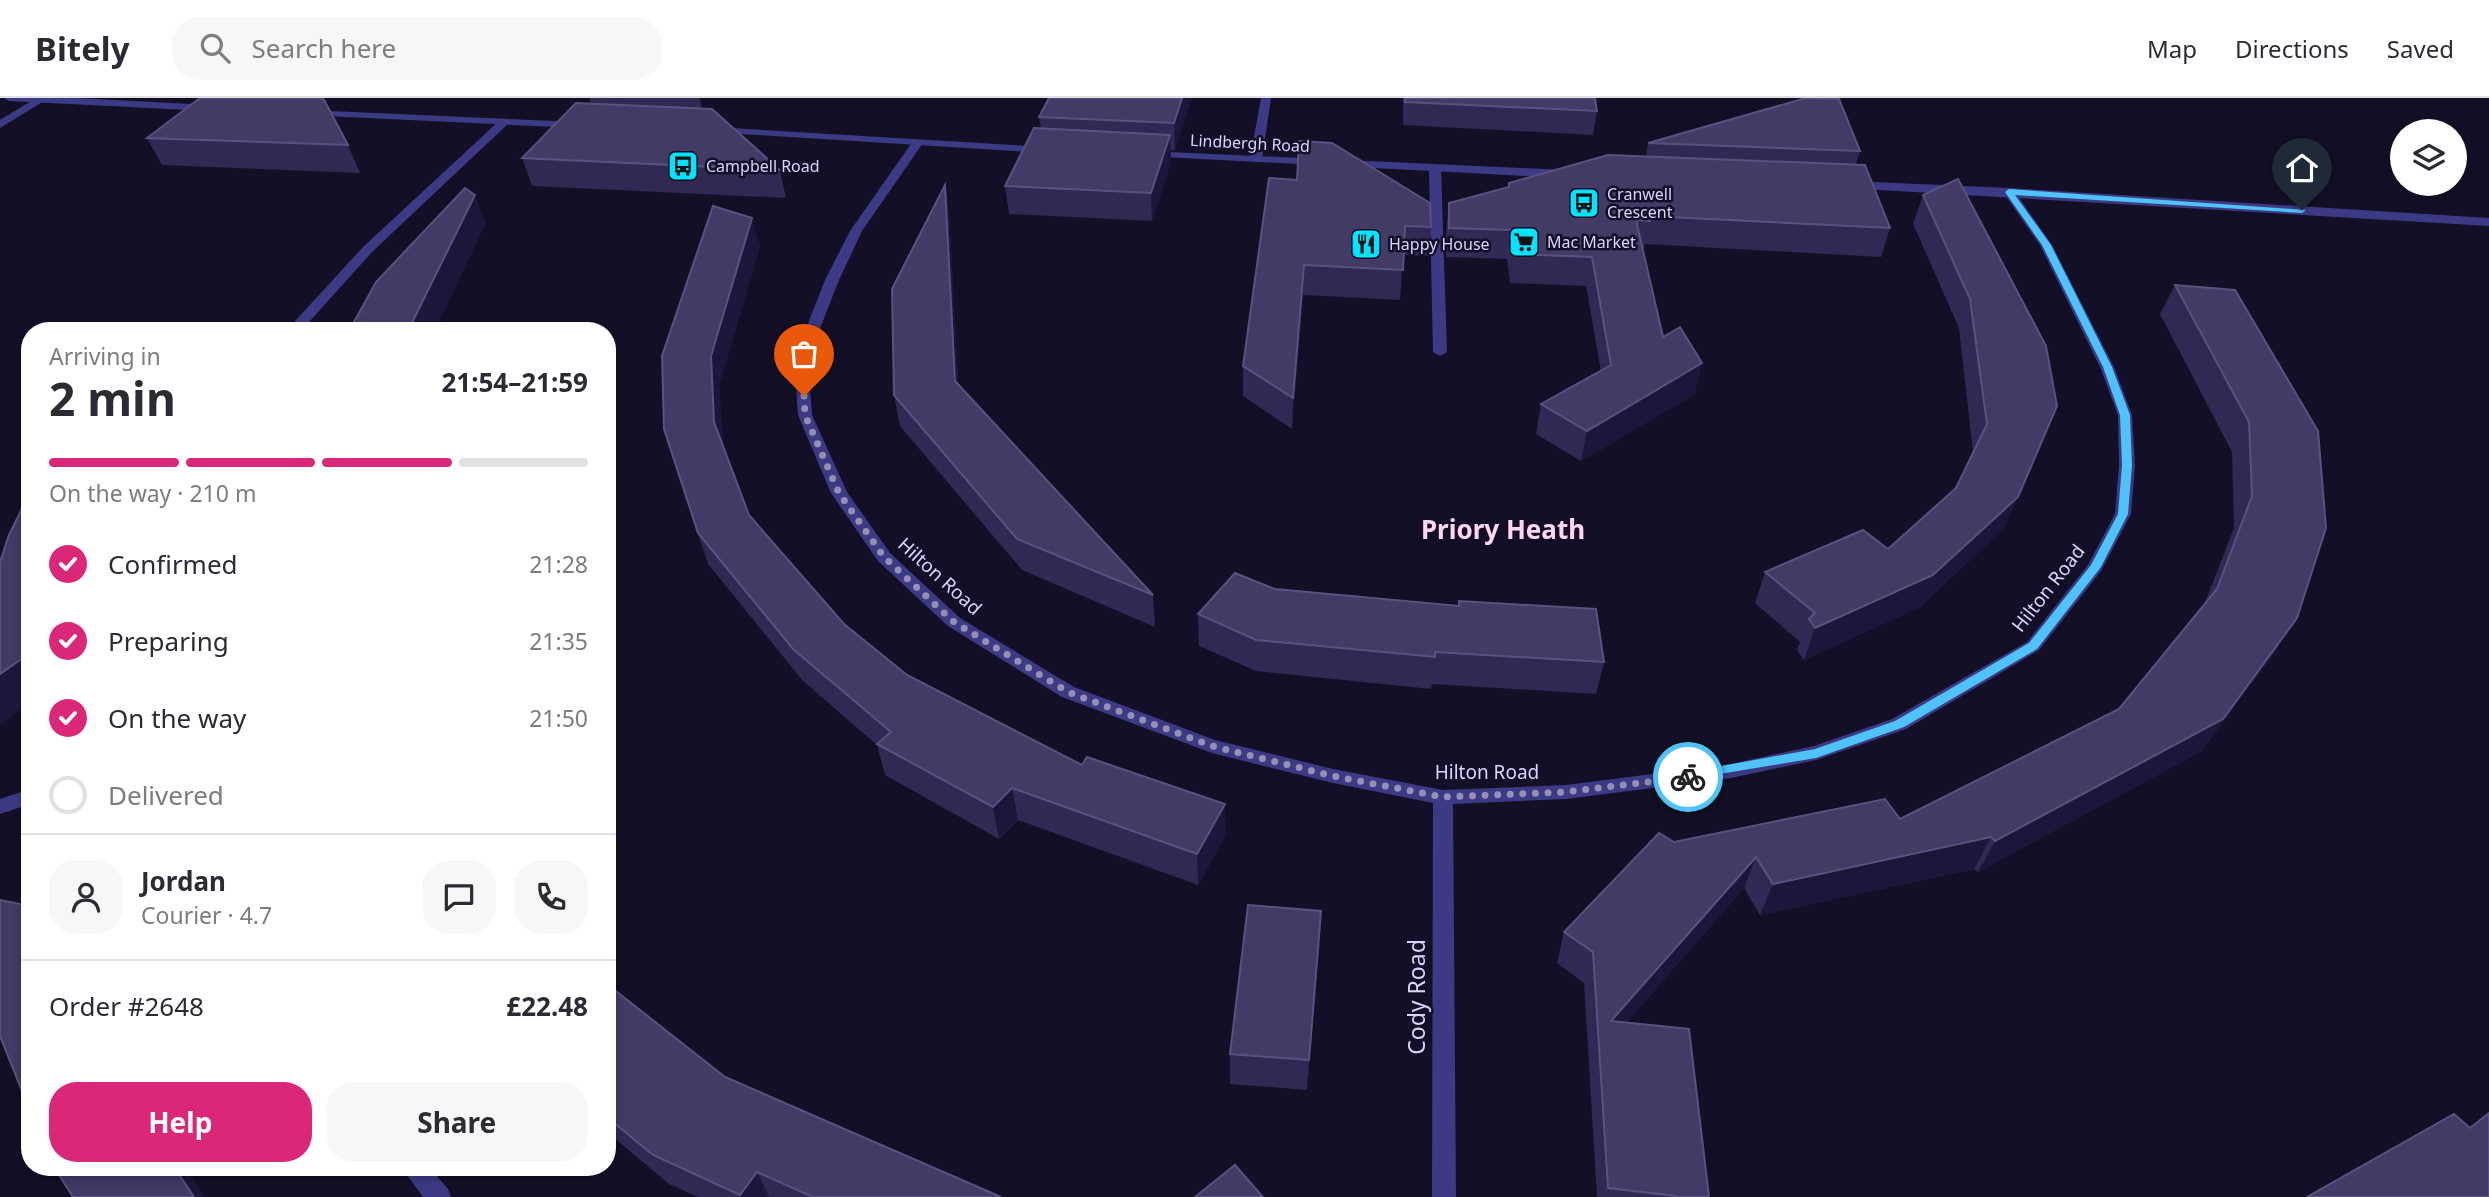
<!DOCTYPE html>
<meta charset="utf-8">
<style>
body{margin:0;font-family:"Noto Sans",sans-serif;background:#f7f7f7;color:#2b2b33;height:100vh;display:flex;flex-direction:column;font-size:26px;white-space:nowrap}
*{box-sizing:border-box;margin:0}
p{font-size:23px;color:#7c7c81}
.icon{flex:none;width:38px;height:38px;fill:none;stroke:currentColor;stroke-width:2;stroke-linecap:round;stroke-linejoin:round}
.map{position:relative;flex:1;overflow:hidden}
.side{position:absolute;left:21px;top:224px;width:595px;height:854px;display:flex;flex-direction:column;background:#fff;border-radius:28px;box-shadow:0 4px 10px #0003}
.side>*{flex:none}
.fabs{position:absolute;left:2390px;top:21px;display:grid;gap:14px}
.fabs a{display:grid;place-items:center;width:77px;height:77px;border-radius:50%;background:#fff;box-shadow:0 4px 10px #0003;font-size:35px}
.pin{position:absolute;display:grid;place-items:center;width:60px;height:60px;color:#fff;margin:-72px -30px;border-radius:50% 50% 50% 0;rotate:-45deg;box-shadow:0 0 7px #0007}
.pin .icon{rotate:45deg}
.courier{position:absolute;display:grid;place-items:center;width:70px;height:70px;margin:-35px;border:5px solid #4fc3f7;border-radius:50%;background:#fff;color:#222;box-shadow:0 2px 9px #0007}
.head em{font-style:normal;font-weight:700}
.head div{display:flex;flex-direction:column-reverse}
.head{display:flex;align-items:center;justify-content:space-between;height:119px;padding:0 28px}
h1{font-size:46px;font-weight:700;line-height:52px}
.bar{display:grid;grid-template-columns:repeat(4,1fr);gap:10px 7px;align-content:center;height:84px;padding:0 28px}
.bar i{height:9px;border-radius:5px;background:#e1e1e2}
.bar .active{background:#db2777}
.bar p{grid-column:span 4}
.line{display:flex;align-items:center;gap:18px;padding:0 28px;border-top:2px solid #e1e1e2}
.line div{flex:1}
.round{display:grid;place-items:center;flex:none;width:74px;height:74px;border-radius:28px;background:#f7f7f7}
ol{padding:0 28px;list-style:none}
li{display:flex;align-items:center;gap:21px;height:77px}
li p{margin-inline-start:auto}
li .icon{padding:7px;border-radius:50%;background:#db2777;color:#fff;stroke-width:4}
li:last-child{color:#7c7c81}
li i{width:38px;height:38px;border:4px solid #e1e1e2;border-radius:50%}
.action{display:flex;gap:14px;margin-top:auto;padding:14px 28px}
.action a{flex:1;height:80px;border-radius:28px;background:#db2777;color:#fff;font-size:28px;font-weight:700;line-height:80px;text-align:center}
.action a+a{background:#f7f7f7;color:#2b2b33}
header{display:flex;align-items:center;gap:42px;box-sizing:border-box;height:98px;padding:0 35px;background:#fff;border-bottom:2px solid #e1e1e2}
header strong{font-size:33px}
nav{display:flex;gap:38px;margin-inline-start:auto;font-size:24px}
.search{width:490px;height:63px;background:#f7f7f7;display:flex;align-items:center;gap:18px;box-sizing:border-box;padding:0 24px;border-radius:28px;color:#7c7c81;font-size:26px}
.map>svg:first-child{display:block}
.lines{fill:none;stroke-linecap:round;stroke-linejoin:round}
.service{fill:#3d3a85;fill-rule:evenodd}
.minor{fill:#3d3a85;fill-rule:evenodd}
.tertiary{fill:#3d3a85;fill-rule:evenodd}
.wall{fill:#312854}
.shaded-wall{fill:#1d163a}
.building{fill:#433a66;stroke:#5a527e;stroke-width:2}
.route{fill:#4fc3f7}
.done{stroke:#948fb3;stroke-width:7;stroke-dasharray:0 12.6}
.labels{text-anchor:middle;stroke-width:5;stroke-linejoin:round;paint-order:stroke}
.far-street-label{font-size:16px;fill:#d9d4ff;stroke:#130f26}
.far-poi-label{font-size:16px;fill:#d9d4ff;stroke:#130f26;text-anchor:start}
.street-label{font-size:19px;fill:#d9d4ff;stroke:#130f26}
.near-street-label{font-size:23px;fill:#d9d4ff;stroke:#130f26}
.district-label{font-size:26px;font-weight:bold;fill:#ffd6f0;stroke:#130f26}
</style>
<header>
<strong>Bitely</strong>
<div class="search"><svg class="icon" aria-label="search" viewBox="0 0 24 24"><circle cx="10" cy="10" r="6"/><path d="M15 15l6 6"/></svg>Search here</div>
<nav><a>Map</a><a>Directions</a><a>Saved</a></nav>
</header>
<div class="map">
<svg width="2489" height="1099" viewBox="0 0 2489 1099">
<rect width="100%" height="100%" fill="#130f26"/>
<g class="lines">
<path class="service" d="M1261 0H1271L1262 61 1256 64 1250 61Z"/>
<path class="minor" d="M36 0H49L0 30V22Z
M499 23 509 25 372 154 301 233H286L363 149Z
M917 42 923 45 862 133 839 182 808 261 812 317 847 394 890 455 960 520 1074 589 1215 642 1333 671 1443 692 1566 687 1731 666 1814 648 1892 621 2027 544 2088 467 2115 416 2119 367 2118 317 2100 269 2040 147 2003 94 2009 90 2013 91 2052 147 2114 269 2132 317 2135 367 2131 416 2101 473 2039 552 1906 631 1816 662 1731 680 1566 701 1453 706 1456 1099H1432L1433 705 1333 685 1212 655 1062 599 948 528 878 463 831 395 798 317 794 261 825 182 850 133 913 43Z
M1435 67 1441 71 1447 254 1440 258 1433 254 1429 71Z
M30 691V706L0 716V701Z
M401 1069H429L448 1091 451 1099H423Z"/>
<path class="tertiary" d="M4 0H75L210 7 215 10 210 13 9 3Z
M308 12 577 24 583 27 577 30 304 17 302 15Z
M714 29 1045 49 1051 52 1045 55 710 34V30Z
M1147 53 1566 72 1572 76 1566 80 1143 58 1141 56Z
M1850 83 2009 90 2489 120V128L1846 90V84Z"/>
</g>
<path class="wall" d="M589 0H700L702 11 780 72 786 100 532 88 522 60 591 6Z
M1403 0H1595L1597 13 1593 37 1403 27Z
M1191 1 1175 52H1171V64L1152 123 1009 116 1005 88 1041 30 1039 19Z
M147 40 348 47 360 75 162 67Z
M1648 45 1860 53 1856 66 1890 130 1881 159 1645 146 1644 151H1643L1663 239 1695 296 1581 363 1536 336 1541 306 1601 273 1586 188 1510 185 1507 161 1446 159V133L1449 105 1508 90 1509 85 1646 58Z
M1958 81 2018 399 2004 430 1920 509 1804 562 1797 552 1800 544 1755 505 1765 474 1888 451 1956 390 1973 354 1959 230 1913 126 1923 97Z
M1297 82 1431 129 1428 158 1403 157 1400 202 1303 197 1292 331 1243 298V268Z
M945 87 949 115 958 287 1153 497 1155 529 1022 472 900 328 894 297Z
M760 148 719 288 723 347 749 417 844 526 907 577 1082 667 1226 737 1198 787 1018 722 999 741 885 677 877 647 803 583 708 466 664 331Z
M2175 187 2235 192 2276 552 2202 653 1978 774 1974 771 1760 817 1744 790 1626 925 1709 1099H1597L1584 885 1557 865 1564 834 1674 744 1900 721 2119 611 2204 507 2234 430 2232 354 2160 216Z
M1275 491 1458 508 1459 503 1604 564 1596 596 1432 586 1431 591 1256 573 1199 548 1198 516Z
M1321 813 1307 992 1230 986V956Z
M607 886 725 979 1001 1099H698L669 1086 607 1034Z"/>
<path class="shaded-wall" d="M1182 0H1191V1L1175 52 1174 25Z
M1170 37 1171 64 1152 123 1151 95Z
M945 87 949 115 960 313 955 283Z
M475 97 486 125 435 233H408Z
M752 120 760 148 719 288 724 354 714 324 711 258Z
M1304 167 1303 197 1292 331 1293 300Z
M1702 265 1695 296 1581 363 1587 333Z
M2018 399 2004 430 1920 509 1804 562 1815 530Z
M2297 520 2276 552 2202 653 1978 774 1995 743Z
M30 555V605L0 627V576Z
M1012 690 1018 722 999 741 993 709Z
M1225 706 1226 737 1198 787 1197 756Z
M1991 739 1974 771 1760 817 1773 786Z
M1756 759 1744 790 1601 954 1611 923Z
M1321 813 1320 844 1307 992 1309 962Z
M174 1069H185L205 1099H194Z
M757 1074 769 1099H741L740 1097Z"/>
<path class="building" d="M200 0H323L348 47 147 40Z
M1049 0H1182L1174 25 1039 19Z
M1405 0H1595L1597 13 1405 4Z
M1806 0 1839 1 1860 53 1648 45Z
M576 5 712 11 780 72 522 60Z
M1034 30 1170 37 1151 95 1005 88Z
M1299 43 1332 45 1430 105 1431 129 1405 128 1403 172 1304 167 1293 300 1243 268 1269 80 1297 82Z
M1608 57 1865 67 1890 130 1649 118 1650 123 1636 122 1663 239 1680 229 1702 265 1587 333 1541 306 1611 267 1592 159 1514 156 1511 132 1449 130V105L1509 89V85Z
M1958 81 2046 248 2057 308 2018 399 1933 477 1815 530 1809 521 1815 515 1765 474 1863 432 1888 451 1956 390 1987 326 1970 201 1923 97Z
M945 87 955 283 1153 497 1017 441 894 297 892 191Z
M465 90 475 97 408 233H349L376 184Z
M713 108 752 120 711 258 714 324 749 417 844 526 907 577 1082 667 1087 659 1225 706 1197 756 1012 690 993 709 877 646 891 634 793 551 698 435 664 331 662 258Z
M2175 187 2235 192 2318 333 2326 430 2297 520 2223 621 1995 743 1991 739 1773 786 1756 759 1611 923 1689 931 1709 1099H1675V1098L1608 1090 1593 854 1564 834 1659 735 1674 744 1885 701 1900 721 2119 611 2217 491 2252 398 2249 324Z
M30 394V555L0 576V464L9 437Z
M1235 475 1275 491 1459 508V503L1596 511 1604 564 1435 554V559L1256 542 1198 516Z
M0 802 30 808V1013L0 938Z
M1248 807 1321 813 1309 962 1230 956Z
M607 886 725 979 1001 1099H813L757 1074 740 1097 653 1057 607 1019Z
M2489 1015V1099H2307L2454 1016 2470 1030Z
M1235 1067 1263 1099H1195Z
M54 1069H174L194 1099H73Z"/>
<path class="route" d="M2009 91 2306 112 2302 115 2015 97 2051 147 2112 269 2130 317 2132 367 2128 416 2101 469 2037 551 1904 629 1816 660 1683 682V675L1688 674 1815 651 1895 623 2029 545 2091 467 2118 416 2122 367 2120 317 2103 269 2042 147 2005 94Z"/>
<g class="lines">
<path class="done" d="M804 298 805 317 839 395 884 459 954 524 1068 594 1212 648 1333 678 1443 699 1566 694 1688 679"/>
</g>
<defs>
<g id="bus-square" transform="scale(1.575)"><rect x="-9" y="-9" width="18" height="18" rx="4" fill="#00e5ff" stroke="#130f26"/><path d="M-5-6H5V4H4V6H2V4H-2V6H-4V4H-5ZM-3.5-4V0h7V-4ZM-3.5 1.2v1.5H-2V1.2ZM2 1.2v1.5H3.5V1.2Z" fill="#111"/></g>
<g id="supermarket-square" transform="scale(1.575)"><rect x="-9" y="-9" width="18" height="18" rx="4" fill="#00e5ff" stroke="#130f26"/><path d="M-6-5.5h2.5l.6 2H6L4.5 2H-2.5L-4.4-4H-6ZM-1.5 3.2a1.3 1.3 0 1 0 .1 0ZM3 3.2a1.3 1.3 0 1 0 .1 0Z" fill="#111"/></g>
<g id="restaurant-square" transform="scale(1.575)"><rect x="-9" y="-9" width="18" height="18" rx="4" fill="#00e5ff" stroke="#130f26"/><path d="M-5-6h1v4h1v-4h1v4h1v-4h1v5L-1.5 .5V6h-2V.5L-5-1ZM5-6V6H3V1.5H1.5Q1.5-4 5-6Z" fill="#111"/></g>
</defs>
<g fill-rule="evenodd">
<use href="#bus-square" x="683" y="68"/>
<use href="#bus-square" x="1584" y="105"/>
<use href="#supermarket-square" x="1524" y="144"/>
<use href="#restaurant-square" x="1366" y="146"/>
</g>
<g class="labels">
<g class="far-street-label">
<text transform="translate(1250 45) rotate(3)" y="6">Lindbergh Road</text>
</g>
<g class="far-poi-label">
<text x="706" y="74">Campbell Road</text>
<text x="1607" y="102">Cranwell<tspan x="1607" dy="18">Crescent</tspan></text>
<text x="1547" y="150">Mac Market</text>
<text x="1389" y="152">Happy House</text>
</g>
<g class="street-label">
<text transform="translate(940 478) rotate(42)" y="7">Hilton Road</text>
<text transform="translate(2048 490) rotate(-52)" y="7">Hilton Road</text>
<text x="1487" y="681">Hilton Road</text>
</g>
<g class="near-street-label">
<text transform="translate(1417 899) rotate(-90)" y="8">Cody Road</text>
</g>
<g class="district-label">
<text x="1503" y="441">Priory Heath</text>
</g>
</g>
</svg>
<div class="fabs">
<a><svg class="icon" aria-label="layers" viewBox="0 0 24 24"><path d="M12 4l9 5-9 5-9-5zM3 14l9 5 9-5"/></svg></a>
</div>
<div class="pin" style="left:804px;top:298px;background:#ea580c"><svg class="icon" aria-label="bag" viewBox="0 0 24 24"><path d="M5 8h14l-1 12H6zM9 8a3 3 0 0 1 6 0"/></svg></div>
<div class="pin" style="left:2302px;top:112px;background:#1f2937"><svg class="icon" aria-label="home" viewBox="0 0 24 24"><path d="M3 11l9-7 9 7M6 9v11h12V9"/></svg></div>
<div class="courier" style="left:1688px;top:679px"><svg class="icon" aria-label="bike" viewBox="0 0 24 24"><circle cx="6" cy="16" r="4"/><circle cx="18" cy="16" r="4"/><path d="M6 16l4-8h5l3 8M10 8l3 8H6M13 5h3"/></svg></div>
<section class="side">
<div class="head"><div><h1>2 min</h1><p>Arriving in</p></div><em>21:54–21:59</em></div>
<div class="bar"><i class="active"></i><i class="active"></i><i class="active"></i><i></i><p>On the way · 210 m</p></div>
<ol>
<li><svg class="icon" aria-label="check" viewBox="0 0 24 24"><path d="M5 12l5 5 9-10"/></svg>Confirmed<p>21:28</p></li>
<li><svg class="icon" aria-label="check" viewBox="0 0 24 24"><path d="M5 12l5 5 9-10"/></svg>Preparing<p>21:35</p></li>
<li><svg class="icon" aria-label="check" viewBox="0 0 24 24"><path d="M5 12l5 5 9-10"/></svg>On the way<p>21:50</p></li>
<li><i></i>Delivered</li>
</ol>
<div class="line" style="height:126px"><a class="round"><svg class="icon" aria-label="person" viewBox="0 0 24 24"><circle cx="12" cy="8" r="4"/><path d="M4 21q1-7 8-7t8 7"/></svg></a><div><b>Jordan</b><p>Courier · 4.7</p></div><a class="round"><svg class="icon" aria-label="chat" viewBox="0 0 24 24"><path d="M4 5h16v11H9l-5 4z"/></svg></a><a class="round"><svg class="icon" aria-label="phone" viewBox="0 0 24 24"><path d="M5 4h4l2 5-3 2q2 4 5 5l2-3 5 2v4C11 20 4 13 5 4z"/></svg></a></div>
<div class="line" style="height:91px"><div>Order #2648</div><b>£22.48</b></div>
<div class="action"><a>Help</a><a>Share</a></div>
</section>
</div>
